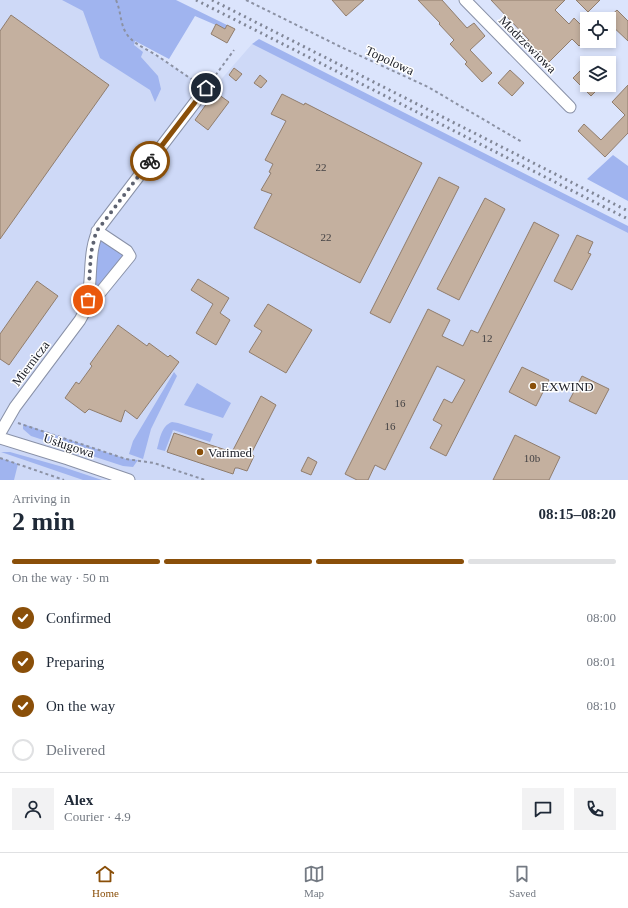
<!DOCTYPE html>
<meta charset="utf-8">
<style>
body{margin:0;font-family:Georgia,serif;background:#f2f2f3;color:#1f2937;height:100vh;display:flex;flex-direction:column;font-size:15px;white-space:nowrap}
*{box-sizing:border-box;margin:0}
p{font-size:13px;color:#747a83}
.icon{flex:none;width:22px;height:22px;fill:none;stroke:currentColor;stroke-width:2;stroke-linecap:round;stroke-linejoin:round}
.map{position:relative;height:480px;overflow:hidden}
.sheet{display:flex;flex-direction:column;background:#fff;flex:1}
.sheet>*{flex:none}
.controls{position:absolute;left:580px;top:12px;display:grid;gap:8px}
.controls a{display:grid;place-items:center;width:36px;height:36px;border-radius:0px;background:#fff;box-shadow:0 2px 6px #0003;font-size:20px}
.pin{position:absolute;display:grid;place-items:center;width:34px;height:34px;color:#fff;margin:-17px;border:2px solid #fff;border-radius:50%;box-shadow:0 1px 4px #0007}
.courier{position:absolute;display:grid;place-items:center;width:40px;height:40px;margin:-20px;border:3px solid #8a4f09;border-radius:50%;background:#fff;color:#222;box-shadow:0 1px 5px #0007}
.head em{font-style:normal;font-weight:700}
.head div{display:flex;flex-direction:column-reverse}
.head{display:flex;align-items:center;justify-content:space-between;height:68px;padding:0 12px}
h1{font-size:26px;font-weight:700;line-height:30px}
.bar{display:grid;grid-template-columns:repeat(4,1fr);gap:6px 4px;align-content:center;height:48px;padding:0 12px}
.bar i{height:5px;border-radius:3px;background:#e0e1e3}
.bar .on{background:#8a4f09}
.bar p{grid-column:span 4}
.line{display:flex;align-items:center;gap:10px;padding:0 12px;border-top:1px solid #e0e1e3}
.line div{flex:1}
.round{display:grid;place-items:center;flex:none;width:42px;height:42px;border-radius:0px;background:#f2f2f3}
ol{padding:0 12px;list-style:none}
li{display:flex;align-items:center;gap:12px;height:44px}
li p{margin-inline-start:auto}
li .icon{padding:4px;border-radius:50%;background:#8a4f09;color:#fff;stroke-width:4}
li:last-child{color:#747a83}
li i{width:22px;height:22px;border:2px solid #e0e1e3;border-radius:50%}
.menu{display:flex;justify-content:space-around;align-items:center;height:56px;border-top:1px solid #e0e1e3;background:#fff;font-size:11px;color:#747a83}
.menu a{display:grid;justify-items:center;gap:2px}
.menu .on{color:#8a4f09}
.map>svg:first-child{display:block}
.built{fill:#ced9f7}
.green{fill:#a0b4ef}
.building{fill:#c4b09f;stroke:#907d6d}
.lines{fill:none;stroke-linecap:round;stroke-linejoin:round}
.minor-casing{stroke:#8991a7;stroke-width:13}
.path{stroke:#8b91a3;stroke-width:2;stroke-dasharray:3 3;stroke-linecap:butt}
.minor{stroke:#fff;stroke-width:11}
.rail{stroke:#808697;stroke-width:3;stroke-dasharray:2 4;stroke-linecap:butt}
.done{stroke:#5e6371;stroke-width:4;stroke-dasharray:0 7.2}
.route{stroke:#8a4f09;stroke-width:5}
.poi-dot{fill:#8a4f09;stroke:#fff;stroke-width:1.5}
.labels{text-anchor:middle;stroke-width:3;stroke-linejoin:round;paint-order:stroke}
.number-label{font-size:11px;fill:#444244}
.street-label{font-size:13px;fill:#1a1d26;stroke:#fff}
.poi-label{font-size:13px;fill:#1a1d26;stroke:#fff;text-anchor:start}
</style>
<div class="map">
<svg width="628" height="480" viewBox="0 0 628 480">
<rect width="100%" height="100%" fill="#dbe4fc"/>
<path class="built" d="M0 0H157L162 3 134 43 154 54 211 91 252 44 628 233V480H0Z"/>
<path class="green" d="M62 0H176L227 25 225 29 195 16 169 59 135 41 134 45 143 52 141 57 158 76 161 89 155 102 150 90 100 58 83 11Z
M259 39 628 226V233L252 44Z
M613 155 628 166V201L587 179Z
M97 231 128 252 88 301Z
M174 372 177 376 151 429 143 459 129 454 133 441Z
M197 383 231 403 223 418 184 405Z
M172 422 178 423 213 434 210 442 173 430 165 451 157 449C160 439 161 426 172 422Z
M23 424 126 459 138 460 133 467 123 466 31 436 23 429Z
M1 452H10L63 467 102 480H83Z
M0 458 18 464 14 480H0Z"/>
<path class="building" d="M332 0H364L346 16Z
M418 0H442L467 28 474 23 485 36 470 50 492 73 482 82 465 64 467 62 450 44 454 40 439 24 440 23Z
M491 0H565L555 10 569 24 574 18 584 28 580 32 587 39 579 46 572 39 549 62 527 41 529 40Z
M576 0H600L588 12Z
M617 10 628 21V41L609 23V19H607Z
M11 15 109 85 0 239V31Z
M216 24 225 29 227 25 235 29 227 43 211 34Z
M587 64V85H602L591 96 573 78Z
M234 68 242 74 236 81 229 75Z
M510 70 524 83 512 96 498 83Z
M260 75 267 81 261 88 254 83Z
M628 85V133L605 157 578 131 584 124 601 140 625 115 612 102Z
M215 92 229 102 208 130 195 120Z
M282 94 304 105 305 103 422 163 360 283 254 228 272 194 261 190 271 173 269 172 273 164 265 160 286 121 271 114Z
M439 177 459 187 390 323 370 313Z
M485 198 505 209 459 300 437 289Z
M534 222 559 235 446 456 430 448 442 425 433 420 444 399 452 403 465 380 437 366 385 470 375 465 368 480H357L345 474 428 309 450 320 442 336 463 346 471 330 478 333Z
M577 235 593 242 588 253 591 254 572 290 554 281Z
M198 279 229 298 220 313 230 320 216 345 196 333 213 304 191 290Z
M37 281 58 296 9 365 0 359V334Z
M268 304 312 330 286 373 249 352 262 331 254 326Z
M118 325 147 346 149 343 168 357 170 355 179 362 137 419 125 410 121 422 89 409 85 413 65 398 76 382 79 384 92 366 90 364Z
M522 367 549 380 536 406 509 392Z
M582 376 609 389 596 414 569 401Z
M261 396 276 405 251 454 254 456 247 471 238 468H235L233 474 167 452 174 433 232 452Z
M515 435 560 457 549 480H493Z
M308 457 317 462 311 475 301 471Z"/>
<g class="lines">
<g class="minor-casing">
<path id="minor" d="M465 0 570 107
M86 310 130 256 127 251 97 231
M0 433 15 407 80 320C97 292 84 256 100 227L206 88
M0 438 68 459 129 480"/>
</g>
<path class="path" d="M116 0C121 11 120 23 126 33 133 44 145 48 156 55 170 64 183 74 198 83
M246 0 341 47 428 87 522 142
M212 80 234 50
M18 423 126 459 154 463 205 480
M0 458 64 480"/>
<use href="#minor" class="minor"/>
<path class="rail" d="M196 0 628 219
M212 0 628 211"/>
</g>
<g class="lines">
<path class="done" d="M88 300 91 253 96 232 150 161"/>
<path class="route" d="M150 161 206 88"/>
</g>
<g class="poi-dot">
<circle cx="533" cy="386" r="4"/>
<circle cx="200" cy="452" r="4"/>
</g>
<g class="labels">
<g class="number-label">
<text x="321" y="171">22</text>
<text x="326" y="241">22</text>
<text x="487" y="342">12</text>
<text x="400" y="407">16</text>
<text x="390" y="430">16</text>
<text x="532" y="462">10b</text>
</g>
<g class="street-label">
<text transform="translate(528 44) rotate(45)" y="5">Modrzewiowa</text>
<text transform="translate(390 60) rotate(25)" y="5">Topolowa</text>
<text transform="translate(30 363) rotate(-53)" y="5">Miernicza</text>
<text transform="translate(69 445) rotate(18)" y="5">Usługowa</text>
</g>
<g class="poi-label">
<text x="541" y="391">EXWIND</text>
<text x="208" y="457">Varimed</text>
</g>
</g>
</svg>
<div class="controls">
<a><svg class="icon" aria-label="locate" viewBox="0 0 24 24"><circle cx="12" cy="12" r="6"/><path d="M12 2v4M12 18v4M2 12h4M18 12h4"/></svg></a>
<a><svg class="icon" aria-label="layers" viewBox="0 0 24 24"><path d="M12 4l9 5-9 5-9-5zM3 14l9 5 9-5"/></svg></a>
</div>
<div class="pin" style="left:88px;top:300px;background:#ea580c"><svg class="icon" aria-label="bag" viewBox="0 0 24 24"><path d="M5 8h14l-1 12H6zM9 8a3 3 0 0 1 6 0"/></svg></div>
<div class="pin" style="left:206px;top:88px;background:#1f2937"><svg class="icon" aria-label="home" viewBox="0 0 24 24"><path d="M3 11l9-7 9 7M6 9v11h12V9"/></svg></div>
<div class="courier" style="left:150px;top:161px"><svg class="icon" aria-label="bike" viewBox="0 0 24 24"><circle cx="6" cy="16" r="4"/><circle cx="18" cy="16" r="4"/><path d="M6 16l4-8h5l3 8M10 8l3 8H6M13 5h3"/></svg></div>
</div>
<section class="sheet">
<div class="head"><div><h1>2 min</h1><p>Arriving in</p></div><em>08:15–08:20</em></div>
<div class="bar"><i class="on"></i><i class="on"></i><i class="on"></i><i></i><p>On the way · 50 m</p></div>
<ol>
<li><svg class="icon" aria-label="check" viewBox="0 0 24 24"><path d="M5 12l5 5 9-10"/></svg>Confirmed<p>08:00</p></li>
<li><svg class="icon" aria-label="check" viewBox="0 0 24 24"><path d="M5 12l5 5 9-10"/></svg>Preparing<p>08:01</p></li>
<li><svg class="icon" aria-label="check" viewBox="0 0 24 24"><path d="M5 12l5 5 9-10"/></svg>On the way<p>08:10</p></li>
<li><i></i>Delivered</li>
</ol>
<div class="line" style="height:72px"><a class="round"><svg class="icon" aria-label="person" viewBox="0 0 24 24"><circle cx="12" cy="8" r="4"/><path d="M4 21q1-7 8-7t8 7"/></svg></a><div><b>Alex</b><p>Courier · 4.9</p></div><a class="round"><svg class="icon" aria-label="chat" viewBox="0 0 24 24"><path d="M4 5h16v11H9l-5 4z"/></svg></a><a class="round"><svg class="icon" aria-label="phone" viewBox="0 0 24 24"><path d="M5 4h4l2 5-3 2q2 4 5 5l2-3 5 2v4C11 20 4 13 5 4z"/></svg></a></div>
</section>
<nav class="menu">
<a class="on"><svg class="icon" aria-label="home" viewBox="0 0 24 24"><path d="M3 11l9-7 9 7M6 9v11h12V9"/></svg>Home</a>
<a><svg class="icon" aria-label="map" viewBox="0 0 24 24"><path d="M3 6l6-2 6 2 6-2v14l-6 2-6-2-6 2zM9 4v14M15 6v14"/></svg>Map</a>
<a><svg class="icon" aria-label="saved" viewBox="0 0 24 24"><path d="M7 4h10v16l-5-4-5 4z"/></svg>Saved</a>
</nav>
